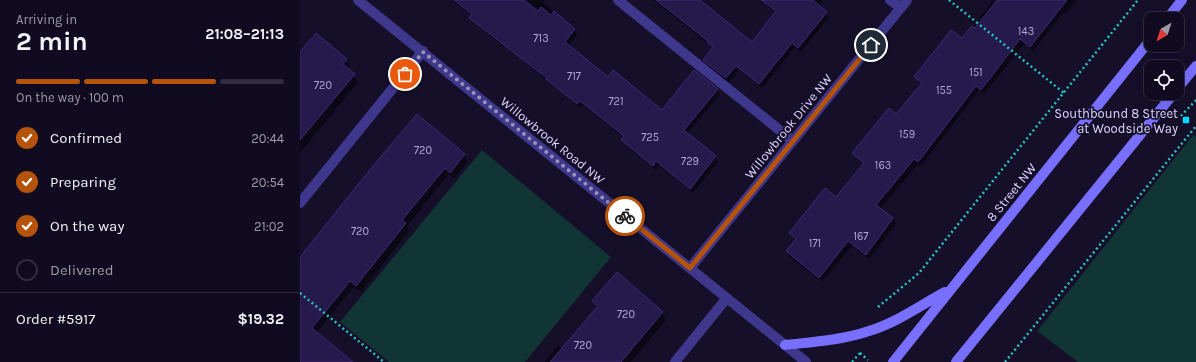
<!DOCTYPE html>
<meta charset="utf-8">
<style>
body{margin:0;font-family:Karla,sans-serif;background:#191429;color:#f1f3f6;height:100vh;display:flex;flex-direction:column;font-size:15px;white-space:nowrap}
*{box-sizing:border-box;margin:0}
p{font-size:13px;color:#9c9ba5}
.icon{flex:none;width:22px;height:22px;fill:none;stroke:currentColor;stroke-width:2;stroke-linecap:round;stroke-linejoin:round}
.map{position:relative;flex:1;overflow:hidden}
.drawer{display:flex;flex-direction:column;background:#100b20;width:300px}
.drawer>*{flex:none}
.needle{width:26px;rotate:219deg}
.tools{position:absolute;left:844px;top:12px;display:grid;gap:8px}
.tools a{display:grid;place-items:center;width:40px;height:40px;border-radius:8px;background:#100b20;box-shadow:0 4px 16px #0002,0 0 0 1px #302b3e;font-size:20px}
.pin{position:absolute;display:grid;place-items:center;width:34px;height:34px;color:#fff;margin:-17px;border:2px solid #fff;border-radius:50%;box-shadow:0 1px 4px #0007}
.courier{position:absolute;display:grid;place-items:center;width:40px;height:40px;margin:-20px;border:3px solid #b45309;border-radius:50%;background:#fff;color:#222;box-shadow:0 1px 5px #0007}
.summary em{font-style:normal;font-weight:700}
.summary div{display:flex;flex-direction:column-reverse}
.summary{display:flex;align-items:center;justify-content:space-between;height:68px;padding:0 16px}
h1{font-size:26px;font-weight:700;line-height:30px}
.bar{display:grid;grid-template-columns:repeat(4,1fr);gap:6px 4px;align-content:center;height:48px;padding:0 16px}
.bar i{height:5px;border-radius:3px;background:#302b3e}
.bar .selected{background:#b45309}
.bar p{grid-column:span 4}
.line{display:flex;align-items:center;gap:10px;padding:0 16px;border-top:1px solid #302b3e}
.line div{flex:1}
ol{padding:0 16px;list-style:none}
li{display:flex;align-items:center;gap:12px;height:44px}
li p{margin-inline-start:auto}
li .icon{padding:4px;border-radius:50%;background:#b45309;color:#fff;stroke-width:4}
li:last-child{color:#9c9ba5}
li i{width:22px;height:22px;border:2px solid #302b3e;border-radius:50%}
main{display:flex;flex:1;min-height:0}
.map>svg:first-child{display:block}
.green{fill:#113434}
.shadow{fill:#0007}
.building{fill:#26194c;stroke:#3d2a7a}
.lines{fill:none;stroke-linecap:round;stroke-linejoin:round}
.path{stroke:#28c3c0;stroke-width:2.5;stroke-dasharray:2 3;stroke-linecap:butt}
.lane{stroke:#3e378c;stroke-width:10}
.street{stroke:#3e378c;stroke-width:10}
.secondary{stroke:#796fff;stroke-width:10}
.done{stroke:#9892b4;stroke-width:4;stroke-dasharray:0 7.2}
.route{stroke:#b45309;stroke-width:5}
.poi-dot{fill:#04daff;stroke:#150f2a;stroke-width:1.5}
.labels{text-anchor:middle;stroke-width:3.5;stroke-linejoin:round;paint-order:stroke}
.number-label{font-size:11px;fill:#b0a8d2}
.poi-label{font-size:13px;fill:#ded8ff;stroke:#150f2a;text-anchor:end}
.street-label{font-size:13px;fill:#ded8ff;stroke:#150f2a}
</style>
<main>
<section class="drawer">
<div class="summary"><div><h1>2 min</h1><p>Arriving in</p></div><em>21:08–21:13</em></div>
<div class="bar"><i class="selected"></i><i class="selected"></i><i class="selected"></i><i></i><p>On the way · 100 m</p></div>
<ol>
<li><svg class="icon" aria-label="check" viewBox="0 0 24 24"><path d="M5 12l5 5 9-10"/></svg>Confirmed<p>20:44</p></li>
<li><svg class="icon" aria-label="check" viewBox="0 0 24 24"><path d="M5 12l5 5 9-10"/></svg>Preparing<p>20:54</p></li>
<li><svg class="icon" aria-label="check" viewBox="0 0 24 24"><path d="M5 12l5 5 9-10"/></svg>On the way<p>21:02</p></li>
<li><i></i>Delivered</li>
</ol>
<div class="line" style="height:52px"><div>Order #5917</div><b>$19.32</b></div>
</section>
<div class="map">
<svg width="896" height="362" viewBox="0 0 896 362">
<rect width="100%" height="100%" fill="#150f2a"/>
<path class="green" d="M893 135 896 137V362H778L737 331Z
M182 150 311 257 225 362H89L40 322Z"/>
<path class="shadow" d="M152 0H245L243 3 275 30 277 35 268 46 308 78 362 111 417 89 420 94 387 134 416 157 418 162 393 193 359 165 356 170 325 145 322 140 324 138 283 105 280 108 205 45 204 47 173 22 171 18 172 16Z
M353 0H399L452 43 476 13 459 0H523L519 6 529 17 501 52 495 47 462 88 439 70 429 83 407 65 404 60 413 49 409 44Z
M693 0H777L766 13 764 12 733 51 724 44 684 94 679 90 621 166 618 164 580 209 593 219 596 224 569 259 552 246 522 282 490 257 487 251 496 241 490 233 536 198 564 164 554 153 596 116 621 85 615 77 663 40Z
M0 53 46 60 50 66 48 69 58 82 0 153Z
M117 116 164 155 168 162 154 179 149 174 107 226 109 231 61 292 54 287 16 333 52 362H0V258Z
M317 274 362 313 366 320 331 362H245L258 345 263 349 298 308 294 301Z"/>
<path class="building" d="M154 0H224L238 11 241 7 251 15 254 11 275 29 265 42 308 77 313 70 362 110 394 70 418 89 384 130 416 156 390 189 356 161 353 166 321 140 324 136 280 101 277 104 246 79 247 78 169 18 172 14Z
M356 0H400L452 42 476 11 461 0H513L527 12 498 48 492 43 459 84 436 66 426 78 403 60 413 47 407 42 408 41Z
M697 0H767L730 47 720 39 681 90 676 86 618 162 614 159 576 205 593 218 566 255 548 241 519 278 486 251 496 239 489 233 525 188 536 197 564 163 552 153 589 108 596 114 622 83 614 77 651 30 662 38 672 26 675 28Z
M16 33 47 59 43 64 55 74 0 140V52Z
M117 114 165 154 150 173 145 168 102 220 106 223 56 286 50 281 12 328 53 362H0V257L73 166Z
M317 272 363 312 321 362H250L298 306 292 301Z"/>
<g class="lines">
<path class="path" d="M649 0 764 93
M881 116 896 100
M0 293 84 362
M578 307 619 273 838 0
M560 353 568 360
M552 362 560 353
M705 362 896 126"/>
<path class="lane" d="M318 0 493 141"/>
<path class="street" d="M58 0 506 362
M590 0 601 8
M0 203 123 51
M390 268 607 0
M375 362 426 299"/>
<path class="secondary" d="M867 19 882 0
M877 89 896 66
M485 345C512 342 543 340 569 331 596 323 621 305 645 292
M593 362 851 39
M656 362 874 93"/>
</g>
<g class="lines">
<path class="done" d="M105 74 123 52 325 216"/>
<path class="route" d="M325 216 390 268 571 45"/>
</g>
<rect class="poi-dot" x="882" y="116" width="8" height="8" rx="2"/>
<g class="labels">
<g class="number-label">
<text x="726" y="35">143</text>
<text x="241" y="42">713</text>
<text x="676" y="76">151</text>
<text x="274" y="80">717</text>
<text x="23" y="89">720</text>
<text x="644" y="94">155</text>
<text x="316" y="105">721</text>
<text x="607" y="138">159</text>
<text x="350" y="141">725</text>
<text x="123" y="154">720</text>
<text x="390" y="165">729</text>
<text x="583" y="169">163</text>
<text x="60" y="235">720</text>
<text x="561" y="240">167</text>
<text x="515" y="247">171</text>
<text x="326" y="318">720</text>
<text x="283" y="349">720</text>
</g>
<g class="poi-label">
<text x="878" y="118">Southbound 8 Street<tspan x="878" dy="15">at Woodside Way</tspan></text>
</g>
<g class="street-label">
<text transform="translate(488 126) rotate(-51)" y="5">Willowbrook Drive NW</text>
<text transform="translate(253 140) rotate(39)" y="5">Willowbrook Road NW</text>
<text transform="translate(711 192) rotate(-51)" y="5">8 Street NW</text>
</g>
</g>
</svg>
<div class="tools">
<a><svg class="needle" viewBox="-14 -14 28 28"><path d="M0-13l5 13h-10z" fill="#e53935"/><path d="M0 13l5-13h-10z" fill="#9c9ba5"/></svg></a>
<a><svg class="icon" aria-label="locate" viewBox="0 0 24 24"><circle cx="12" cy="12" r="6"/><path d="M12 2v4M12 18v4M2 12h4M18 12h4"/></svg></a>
</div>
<div class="pin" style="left:105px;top:74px;background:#ea580c"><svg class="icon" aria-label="bag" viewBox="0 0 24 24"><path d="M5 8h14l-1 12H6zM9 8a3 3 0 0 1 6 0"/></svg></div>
<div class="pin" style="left:571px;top:45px;background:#1f2937"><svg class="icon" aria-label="home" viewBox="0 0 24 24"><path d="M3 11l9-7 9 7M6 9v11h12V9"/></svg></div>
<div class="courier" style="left:325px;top:216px"><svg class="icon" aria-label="bike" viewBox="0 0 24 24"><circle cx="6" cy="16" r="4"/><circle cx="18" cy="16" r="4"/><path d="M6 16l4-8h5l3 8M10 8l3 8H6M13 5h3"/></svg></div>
</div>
</main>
